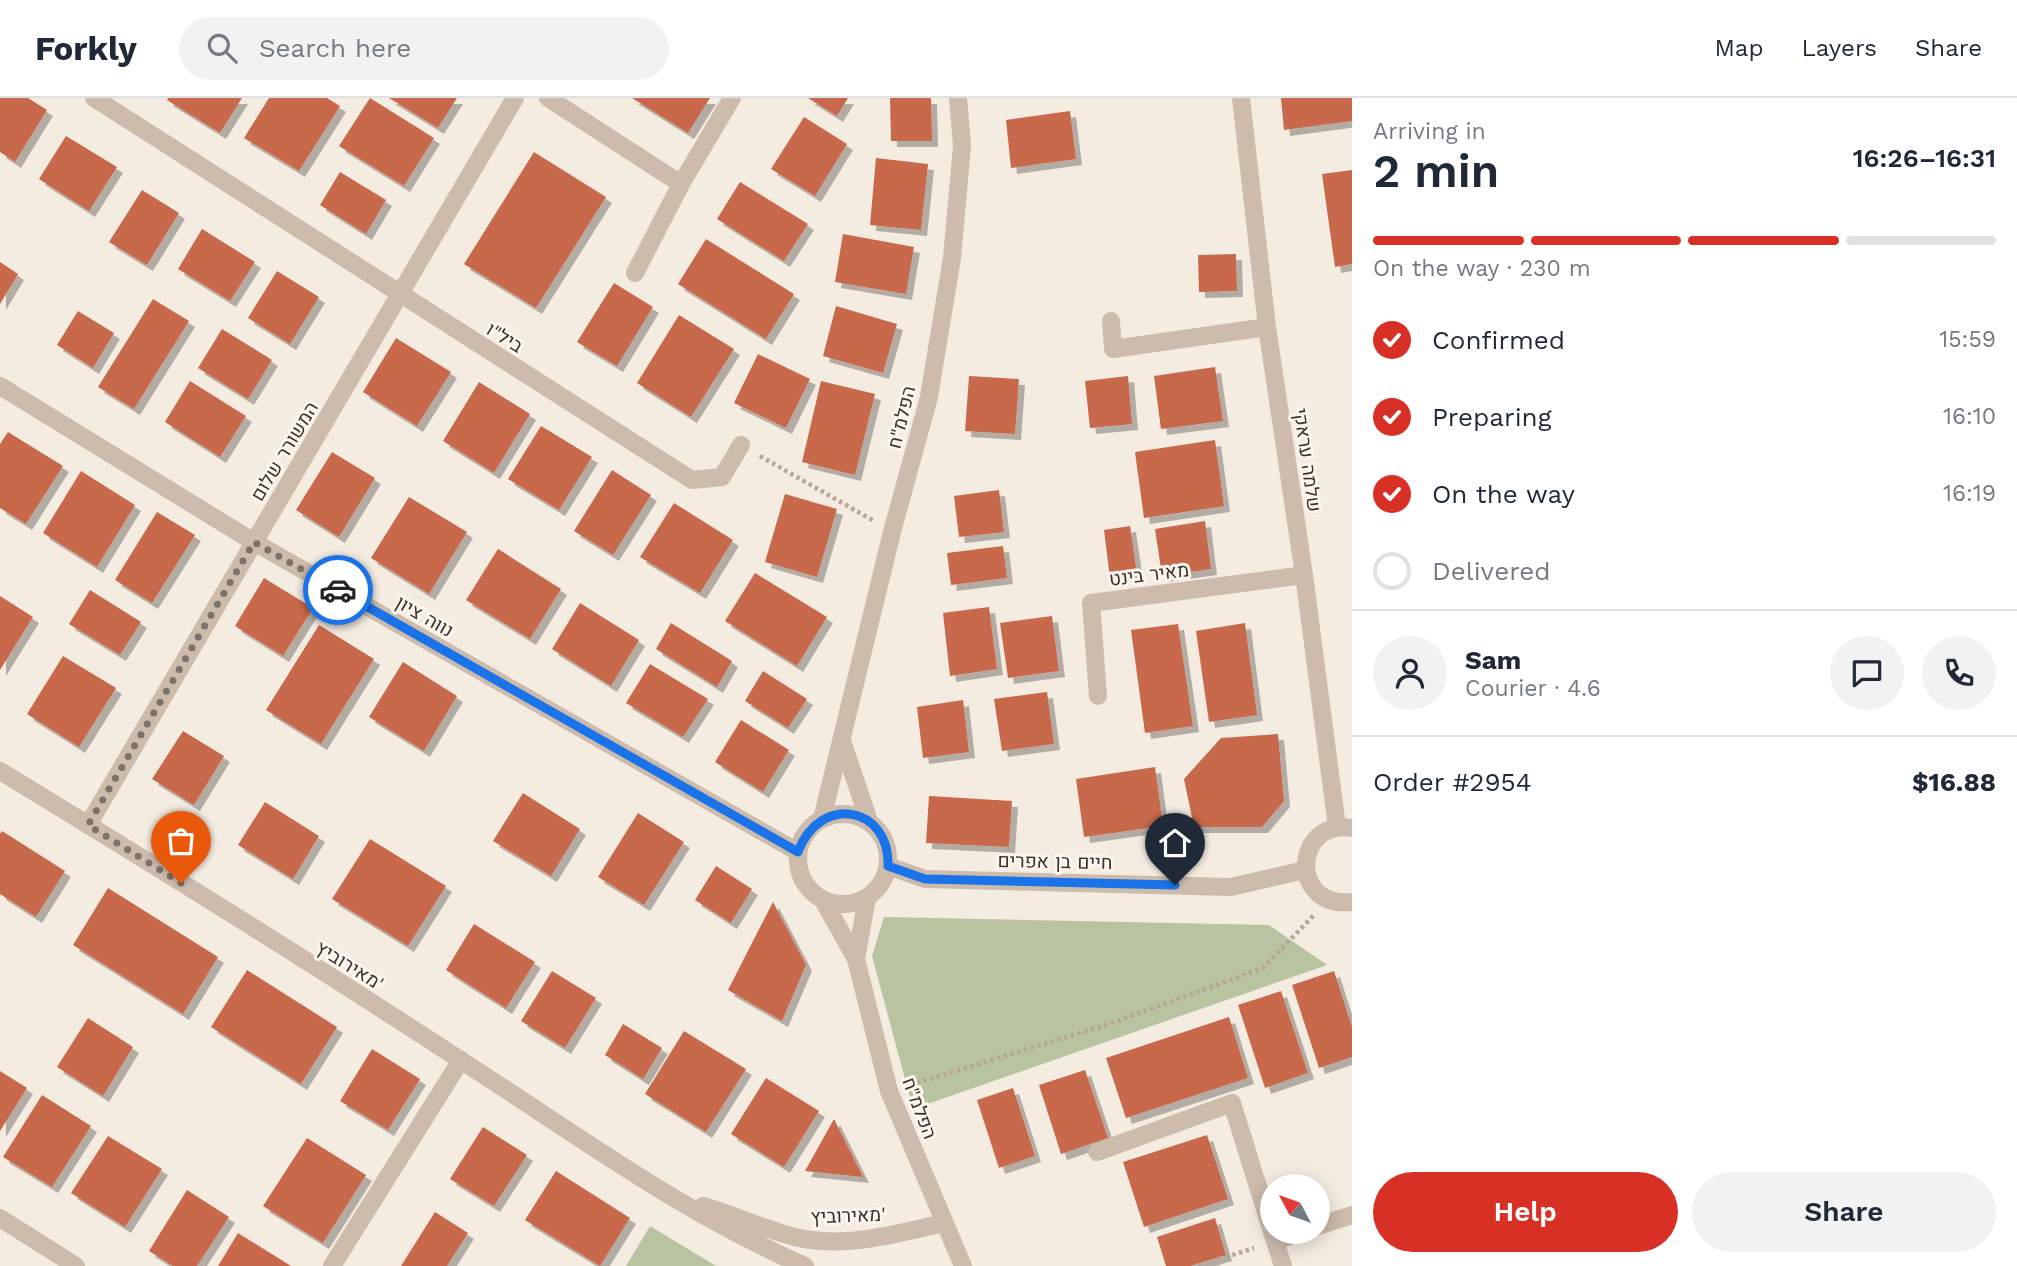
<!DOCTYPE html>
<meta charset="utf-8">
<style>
body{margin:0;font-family:"Work Sans",Heebo,sans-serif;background:#f2f2f3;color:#1f2937;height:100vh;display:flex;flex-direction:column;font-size:26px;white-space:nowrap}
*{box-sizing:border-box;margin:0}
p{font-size:23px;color:#747a83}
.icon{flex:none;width:38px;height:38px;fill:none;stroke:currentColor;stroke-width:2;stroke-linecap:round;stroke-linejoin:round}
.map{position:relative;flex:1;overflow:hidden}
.panel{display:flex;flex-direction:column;background:#fff;width:665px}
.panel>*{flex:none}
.needle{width:46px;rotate:311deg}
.tools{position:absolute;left:1260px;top:1076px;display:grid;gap:14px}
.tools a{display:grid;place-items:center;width:70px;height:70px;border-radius:50%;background:#fff;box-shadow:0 4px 18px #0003;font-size:35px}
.pin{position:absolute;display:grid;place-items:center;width:60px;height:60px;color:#fff;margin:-72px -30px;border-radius:50% 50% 50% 0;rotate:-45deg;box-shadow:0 0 7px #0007}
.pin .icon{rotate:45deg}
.courier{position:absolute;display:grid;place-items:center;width:70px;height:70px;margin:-35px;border:5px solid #1a73e8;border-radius:50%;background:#fff;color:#222;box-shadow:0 2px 9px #0007}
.head em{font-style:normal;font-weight:600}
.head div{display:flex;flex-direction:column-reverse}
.head{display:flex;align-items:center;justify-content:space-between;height:119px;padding:0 21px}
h1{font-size:46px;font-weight:600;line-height:52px}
.bar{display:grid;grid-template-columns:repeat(4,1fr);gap:10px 7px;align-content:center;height:84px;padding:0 21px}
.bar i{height:9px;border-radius:5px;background:#e0e1e3}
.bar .current{background:#d93025}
.bar p{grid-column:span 4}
.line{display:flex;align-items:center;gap:18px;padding:0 21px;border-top:2px solid #e0e1e3}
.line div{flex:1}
.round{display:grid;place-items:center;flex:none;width:74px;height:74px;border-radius:37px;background:#f2f2f3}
ol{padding:0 21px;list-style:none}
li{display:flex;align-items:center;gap:21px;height:77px}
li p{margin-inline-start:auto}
li .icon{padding:7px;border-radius:50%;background:#d93025;color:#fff;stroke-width:4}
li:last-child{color:#747a83}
li i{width:38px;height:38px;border:4px solid #e0e1e3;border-radius:50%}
.cta{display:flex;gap:14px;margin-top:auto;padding:14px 21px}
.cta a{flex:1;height:80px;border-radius:42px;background:#d93025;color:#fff;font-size:28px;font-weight:600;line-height:80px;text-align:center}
.cta a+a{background:#f2f2f3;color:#1f2937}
header{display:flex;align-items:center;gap:42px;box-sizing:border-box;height:98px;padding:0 35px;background:#fff;border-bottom:2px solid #e0e1e3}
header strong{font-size:33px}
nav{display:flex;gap:38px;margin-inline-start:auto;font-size:24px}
.search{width:490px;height:63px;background:#f2f2f3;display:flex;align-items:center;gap:18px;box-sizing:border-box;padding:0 24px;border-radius:38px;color:#747a83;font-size:26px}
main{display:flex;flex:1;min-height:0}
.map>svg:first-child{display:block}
.green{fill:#b8c4a0}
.building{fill:#c8694b;filter:url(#shadow)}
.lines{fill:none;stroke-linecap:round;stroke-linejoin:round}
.path{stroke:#b9a596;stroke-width:4.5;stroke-dasharray:3.5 3.5;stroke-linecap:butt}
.minor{stroke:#cdbbac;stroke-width:18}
.tertiary{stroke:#cdbbac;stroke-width:18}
.done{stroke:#7c716b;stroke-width:7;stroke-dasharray:0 12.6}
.route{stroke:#1a73e8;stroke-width:9}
.labels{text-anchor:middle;stroke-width:6;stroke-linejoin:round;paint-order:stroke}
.street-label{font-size:19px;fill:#3b302b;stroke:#fbf5ee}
</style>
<header>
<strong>Forkly</strong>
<div class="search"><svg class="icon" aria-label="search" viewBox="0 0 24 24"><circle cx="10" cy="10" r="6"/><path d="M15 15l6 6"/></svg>Search here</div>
<nav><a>Map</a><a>Layers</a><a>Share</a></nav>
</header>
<main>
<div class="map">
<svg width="1352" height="1168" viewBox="0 0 1352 1168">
<defs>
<filter id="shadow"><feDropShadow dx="6" dy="6" stdDeviation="0" flood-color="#0004"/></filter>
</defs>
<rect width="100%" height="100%" fill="#f4ebe1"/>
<path class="green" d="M884 819 1269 827 1327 867 913 1011 872 858Z
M650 1128 716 1168H626Z"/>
<path class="building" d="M0 0H28L47 12 15 64 0 54Z
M168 0H242L220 35 167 2Z
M269 0H327L340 8 299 73 244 40Z
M370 0 434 40 404 88 339 48Z
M389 0H457L438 30Z
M632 0H710L688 35Z
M808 0H848L837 18Z
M890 0H931L932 43H891Z
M1281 0H1352V23L1284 32Z
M1070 13 1076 61 1011 70 1006 22Z
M804 19 847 46 815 98 771 71Z
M66 38 117 69 89 113 39 81Z
M534 54 606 99 536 210 464 166Z
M876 60 928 66 921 132 870 127Z
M1352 72V166L1335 169 1322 76Z
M340 74 386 102 366 136 320 107Z
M740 84 808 126 784 163 717 121Z
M142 92 179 115 147 167 109 144Z
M202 131 255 164 230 203 178 171Z
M843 136 914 149 906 196 835 184Z
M706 141 794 196 766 241 678 186Z
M1236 156 1237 193 1199 194 1198 157Z
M0 164 18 176 0 206Z
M277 173 319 199 290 246 248 220Z
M614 185 653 209 617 268 577 244Z
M153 201 189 223 134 311 98 289Z
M836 208 897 226 883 275 823 258Z
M78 213 114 235 93 270 57 247Z
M679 217 734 251 691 319 637 285Z
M222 231 272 262 248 301 198 270Z
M396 240 451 274 417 328 363 294Z
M758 256 810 281 786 330 734 305Z
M1215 269 1223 323 1161 331 1154 278Z
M969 278 1019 281 1015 336 965 333Z
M1128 278 1132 326 1090 330 1085 283Z
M190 283 246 318 220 359 165 324Z
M821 283 875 296 855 377 802 364Z
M479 284 530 316 494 375 443 343Z
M541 328 592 359 559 412 508 381Z
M8 334 63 368 26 426 0 410V346Z
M1215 342 1224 408 1144 420 1135 354Z
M332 354 375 380 339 439 296 412Z
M612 372 651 397 613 457 574 433Z
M81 373 135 407 97 469 43 435Z
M999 392 1004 434 959 439 954 398Z
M785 396 837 411 817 479 765 464Z
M409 399 467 434 429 496 371 460Z
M674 405 733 442 700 495 640 459Z
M157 414 195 437 152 505 115 482Z
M1205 423 1211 471 1162 478 1155 431Z
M1130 428 1137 476 1110 480 1104 432Z
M1003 448 1007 480 951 487 947 455Z
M498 451 561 491 530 541 466 502Z
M755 475 827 519 797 568 725 523Z
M264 480 313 510 283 558 235 528Z
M90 492 141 524 120 557 69 526Z
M0 498 33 519 0 572Z
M580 505 639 542 611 588 552 551Z
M989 509 997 571 950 578 943 515Z
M1052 518 1059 573 1008 580 1000 525Z
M671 525 732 563 717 589 656 551Z
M1245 525 1257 617 1209 624 1196 533Z
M1178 526 1193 628 1145 635 1131 532Z
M319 527 374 561 321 646 266 612Z
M63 558 116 590 79 649 27 616Z
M403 564 457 598 424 653 369 619Z
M650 566 708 601 683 639 626 605Z
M763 573 807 601 788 630 745 603Z
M1047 594 1054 646 1002 653 994 601Z
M963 602 969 654 923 660 917 609Z
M741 622 789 652 763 694 715 664Z
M183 633 224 658 194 707 152 681Z
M1278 636 1284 703 1262 729H1194L1184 681 1221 640Z
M1155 669 1163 728 1084 739 1076 681Z
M523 695 580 731 551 778 493 743Z
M929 698 1012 703 1009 749 926 745Z
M265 704 319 738 293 781 238 747Z
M638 715 684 744 644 807 598 779Z
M2 733 65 773 36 819 0 796V736Z
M370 741 446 788 408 848 332 801Z
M716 768 752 791 731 825 695 802Z
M108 790 218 859 183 916 73 847Z
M773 804 806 867 782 923 728 892Z
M474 826 535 864 506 910 446 872Z
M247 872 337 929 301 986 211 929Z
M552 873 596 900 565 950 521 923Z
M1334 873 1352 929V959L1319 970 1292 887Z
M1281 893 1308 975 1265 990 1238 907Z
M1229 919 1248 980 1126 1020 1106 960Z
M88 920 133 949 103 998 57 969Z
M623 926 662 950 643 981 605 957Z
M684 933 746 971 706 1034 645 996Z
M372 951 420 981 388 1032 340 1003Z
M1085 972 1108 1040 1061 1056 1039 987Z
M0 973 27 990 0 1033Z
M766 980 819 1013 784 1069 731 1036Z
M1013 990 1035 1058 999 1070 977 1002Z
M42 997 91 1028 52 1089 3 1059Z
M834 1021 863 1079 805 1073Z
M483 1029 527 1057 494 1108 450 1081Z
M1207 1037 1228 1101 1144 1129 1123 1064Z
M108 1038 162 1071 125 1129 71 1095Z
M307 1040 366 1077 323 1145 263 1108Z
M556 1073 630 1120 600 1168 525 1122Z
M187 1092 229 1119 197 1168H173L149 1153Z
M435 1114 468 1135 447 1168H401Z
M1215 1120 1226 1157 1190 1168H1166L1157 1139Z
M238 1135 291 1168H218Z"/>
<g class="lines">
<path class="path" d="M760 358 874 423
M910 987 1106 927 1263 870 1315 816
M1199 1168 1254 1150"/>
<path class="minor" d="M94 0 692 382 722 379 741 347
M548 0 681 86
M1241 0 1267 229 1304 477 1337 729
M635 175 681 86 732 0
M1111 223 1113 251 1267 229
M0 288 254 444 798 754
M1098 598 1091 505 1304 477
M88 727 515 0
M1352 730C1294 720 1288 811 1352 804
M888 768 925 781 1231 789 1305 772
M1097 1054 1232 1005 1272 1134
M0 1120 76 1168
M1318 1128 1352 1117
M1272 1134 1283 1168
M1275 1143 1302 1134
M332 1168 461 962"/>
<path class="tertiary" d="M842 643 869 723
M0 673C156 768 312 865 465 965 576 1036 684 1116 805 1168
M798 761a45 45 0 1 1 90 0a45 45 0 1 1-90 0Z
M822 721 892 434 929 299 952 160 962 48 958 0
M823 802 856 861 889 993 963 1168
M856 861 867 800
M703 1108C734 1117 764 1131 795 1139 843 1151 897 1136 944 1125"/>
</g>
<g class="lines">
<path class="done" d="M181 785 88 727 254 444 338 492"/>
<path class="route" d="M338 492 798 754C819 696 890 707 888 768L925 781 1175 787"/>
</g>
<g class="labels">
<g class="street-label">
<text transform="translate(505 239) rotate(32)" y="7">ביל"ו</text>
<text transform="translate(901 319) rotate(-76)" y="7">הפלמ"ח</text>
<text transform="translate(284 353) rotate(-59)" y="7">המשורר שלום</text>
<text transform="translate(1308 362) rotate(82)" y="7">שלמה עראקי</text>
<text transform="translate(1149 476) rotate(-7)" y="7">מאיר בינט</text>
<text transform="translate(425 518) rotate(30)" y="7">נווה ציון</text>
<text transform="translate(1055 763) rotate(1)" y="7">חיים בן אפרים</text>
<text transform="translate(350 867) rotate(32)" y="7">מאירוביץ'</text>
<text transform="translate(920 1010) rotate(69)" y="7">הפלמ"ח</text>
<text transform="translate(848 1117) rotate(-2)" y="7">מאירוביץ'</text>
</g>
</g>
</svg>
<div class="tools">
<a><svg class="needle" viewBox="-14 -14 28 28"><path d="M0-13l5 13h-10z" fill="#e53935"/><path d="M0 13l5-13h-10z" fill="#747a83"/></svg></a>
</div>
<div class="pin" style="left:181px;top:785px;background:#ea580c"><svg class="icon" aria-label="bag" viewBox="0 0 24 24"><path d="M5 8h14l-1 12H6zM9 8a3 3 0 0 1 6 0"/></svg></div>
<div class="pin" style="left:1175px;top:787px;background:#1f2937"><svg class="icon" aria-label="home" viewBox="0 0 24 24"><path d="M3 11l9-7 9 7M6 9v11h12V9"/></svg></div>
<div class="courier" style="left:338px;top:492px"><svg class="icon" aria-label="car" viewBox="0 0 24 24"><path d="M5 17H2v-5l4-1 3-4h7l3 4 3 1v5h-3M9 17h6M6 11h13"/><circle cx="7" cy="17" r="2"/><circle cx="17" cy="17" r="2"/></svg></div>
</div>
<section class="panel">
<div class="head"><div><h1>2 min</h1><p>Arriving in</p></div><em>16:26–16:31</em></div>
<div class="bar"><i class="current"></i><i class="current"></i><i class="current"></i><i></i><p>On the way · 230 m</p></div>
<ol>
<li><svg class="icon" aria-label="check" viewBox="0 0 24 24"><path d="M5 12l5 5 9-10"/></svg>Confirmed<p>15:59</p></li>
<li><svg class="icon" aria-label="check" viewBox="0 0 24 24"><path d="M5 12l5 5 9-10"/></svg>Preparing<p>16:10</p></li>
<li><svg class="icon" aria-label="check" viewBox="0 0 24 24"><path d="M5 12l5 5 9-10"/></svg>On the way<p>16:19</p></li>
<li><i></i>Delivered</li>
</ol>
<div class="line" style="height:126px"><a class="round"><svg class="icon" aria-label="person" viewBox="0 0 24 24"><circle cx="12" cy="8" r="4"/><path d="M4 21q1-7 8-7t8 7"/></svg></a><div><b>Sam</b><p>Courier · 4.6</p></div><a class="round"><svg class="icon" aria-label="chat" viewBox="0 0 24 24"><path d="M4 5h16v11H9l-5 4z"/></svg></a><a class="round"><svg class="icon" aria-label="phone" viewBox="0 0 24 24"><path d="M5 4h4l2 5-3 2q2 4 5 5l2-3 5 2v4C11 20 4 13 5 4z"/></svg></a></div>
<div class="line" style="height:91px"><div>Order #2954</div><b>$16.88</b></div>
<div class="cta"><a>Help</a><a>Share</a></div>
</section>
</main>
